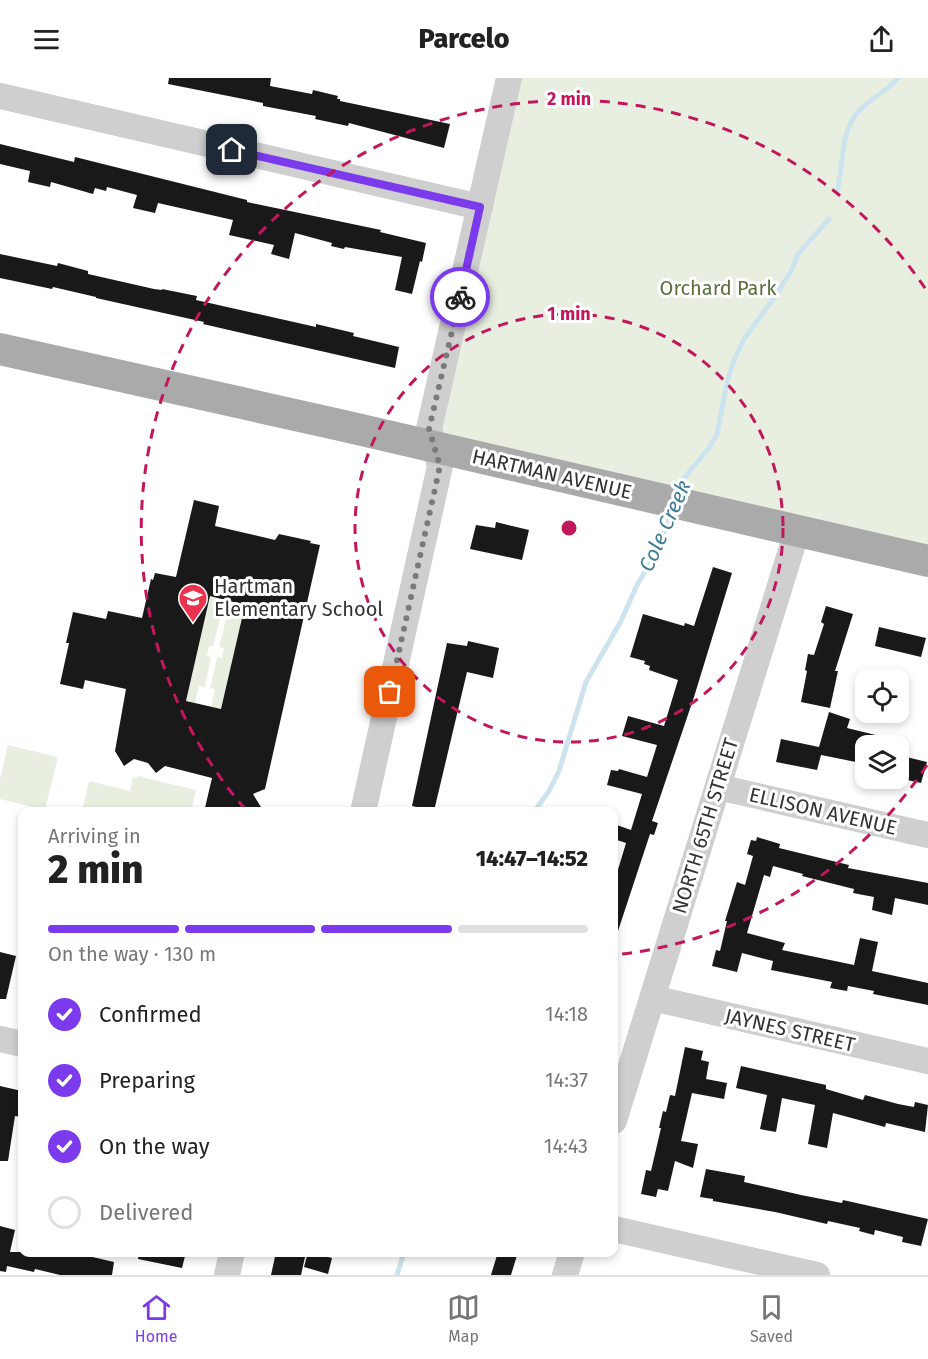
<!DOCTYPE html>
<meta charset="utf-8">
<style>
body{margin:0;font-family:"Fira Sans",sans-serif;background:#f6f6f6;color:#222;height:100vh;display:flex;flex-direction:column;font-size:22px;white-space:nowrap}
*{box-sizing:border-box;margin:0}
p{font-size:20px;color:#767676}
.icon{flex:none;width:33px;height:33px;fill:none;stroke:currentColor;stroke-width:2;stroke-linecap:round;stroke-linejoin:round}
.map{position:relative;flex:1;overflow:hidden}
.panel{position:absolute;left:18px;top:729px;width:600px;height:450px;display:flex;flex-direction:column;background:#fff;border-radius:12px;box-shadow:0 3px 9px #0003}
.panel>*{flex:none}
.buttons{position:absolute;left:855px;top:591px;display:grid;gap:12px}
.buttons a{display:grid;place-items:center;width:54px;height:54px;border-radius:12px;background:#fff;box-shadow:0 3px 9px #0003;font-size:30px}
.pin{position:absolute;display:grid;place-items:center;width:51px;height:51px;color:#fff;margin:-26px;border-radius:12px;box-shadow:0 3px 9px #0006}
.courier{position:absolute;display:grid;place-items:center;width:60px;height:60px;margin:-30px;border:4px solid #7c3aed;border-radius:50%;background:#fff;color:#222;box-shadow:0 2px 8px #0007}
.headline em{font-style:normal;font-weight:800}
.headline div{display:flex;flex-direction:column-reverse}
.headline{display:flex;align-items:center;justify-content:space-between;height:102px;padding:0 30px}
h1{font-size:39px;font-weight:800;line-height:45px}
.bar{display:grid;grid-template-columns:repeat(4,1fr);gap:9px 6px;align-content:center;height:72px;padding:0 30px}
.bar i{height:8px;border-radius:4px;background:#e0e0e0}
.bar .current{background:#7c3aed}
.bar p{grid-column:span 4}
ol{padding:0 30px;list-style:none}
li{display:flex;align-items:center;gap:18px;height:66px}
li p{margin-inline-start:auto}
li .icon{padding:6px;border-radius:50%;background:#7c3aed;color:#fff;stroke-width:4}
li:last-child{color:#767676}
li i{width:33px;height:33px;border:3px solid #e0e0e0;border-radius:50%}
header{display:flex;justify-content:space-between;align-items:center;height:78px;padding:0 30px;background:#fff;font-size:27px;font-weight:800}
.dock{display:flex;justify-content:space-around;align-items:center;height:84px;border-top:2px solid #e0e0e0;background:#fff;font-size:16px;color:#767676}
.dock a{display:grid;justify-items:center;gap:3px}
.dock .current{color:#7c3aed}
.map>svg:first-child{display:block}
.green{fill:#e9efe0}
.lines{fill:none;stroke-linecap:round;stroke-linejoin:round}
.stream{stroke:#cde4ef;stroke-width:5}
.building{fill:#191919;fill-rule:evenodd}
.minor{stroke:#cfcfcf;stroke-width:26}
.major{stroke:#aaa;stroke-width:32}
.done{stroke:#7a7a7a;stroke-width:6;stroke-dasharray:0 10.8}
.route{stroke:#7c3aed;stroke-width:8}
.ring{fill:none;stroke:#c2185b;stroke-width:3;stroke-dasharray:10 8}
.labels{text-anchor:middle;stroke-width:6;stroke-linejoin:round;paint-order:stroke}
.park-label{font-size:20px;fill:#59703d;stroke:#fff}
.street-label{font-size:20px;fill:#323232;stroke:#fff}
.poi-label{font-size:20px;fill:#323232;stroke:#fff;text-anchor:start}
.water-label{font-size:21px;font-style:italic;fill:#3c7c98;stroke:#fff}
.centre{fill:#c2185b;stroke:#fff;stroke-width:3}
.ring-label{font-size:18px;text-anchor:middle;font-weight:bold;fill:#c2185b;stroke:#fff;stroke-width:6;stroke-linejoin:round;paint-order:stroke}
</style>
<header><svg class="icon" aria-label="menu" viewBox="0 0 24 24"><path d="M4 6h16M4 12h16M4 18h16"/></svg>Parcelo<svg class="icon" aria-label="share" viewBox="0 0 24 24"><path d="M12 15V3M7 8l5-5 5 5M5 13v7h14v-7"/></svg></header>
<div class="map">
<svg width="928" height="1197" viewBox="0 0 928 1197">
<rect width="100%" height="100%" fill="#fff"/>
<path class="green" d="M518 0H928V473L444 359 441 350Z
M210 518 219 520 215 539 220 541 213 569 209 568 207 578 211 579 205 609 199 608 195 625 186 623Z
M234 524 245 527 221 631 211 629 215 611 210 610 217 579 222 580 224 570 219 569 226 541 230 542Z
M8 667 58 679 45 732 0 721V701Z
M137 698 196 712 191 733H82L89 703 130 713 133 699 137 700Z"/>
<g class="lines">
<path class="stream" d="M837 113C844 87 839 55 859 33 870 20 887 14 898 0
M679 414 684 400 709 370 717 356 727 305 734 282 744 261 776 217 791 193 798 176 829 141
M534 734 549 713 559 693 586 604 621 543 637 507 654 479 672 434
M397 1197 404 1174"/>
</g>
<path class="building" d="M169 0H271L270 8 312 16 313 12 338 18 337 21H340V23L450 46 444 70 349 45 348 48 315 41 316 38 263 28V25L168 6Z
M0 66 74 84 75 79 247 122V124L381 152 380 154 426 165 422 184 420 183 412 216 395 212 402 179 345 169 344 171 331 168 332 165 295 155 289 181 271 176 274 167 229 157 233 142 158 125 155 135 133 130 137 117 107 109 106 113 95 110 93 116 51 104 50 109 28 104 30 93 0 86Z
M0 176 57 188 58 185 88 193V196L154 211 162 212V211L197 218 196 222 316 249V246L354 255 353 258 399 269 395 290 203 246 204 244 96 220V219L53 209 52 211 0 200Z
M194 422 219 428 215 448 275 462 279 456 311 463 310 465 320 467 265 711 253 716 264 734H204L212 700 165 688 156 695 148 685 134 681 124 688 115 673 126 611 85 602 83 611 60 606 69 565H66L73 534 106 541 108 533 142 540 151 501 153 502 155 495 176 499ZM210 518 245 527 221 631 186 623Z
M496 444 529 452 522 482 470 471 476 447 495 450Z
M713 489 732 495 694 619 652 743 658 745 654 757 650 756 616 859 614 858V805L626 765 614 761V746L631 752 642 716 607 707 611 692 618 693 619 691 647 699 657 667 622 658 628 638 664 648 678 602 649 592 650 588 644 586 645 583 630 579 643 536 684 548 685 545 694 548Z
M826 528 853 536 835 593H838L830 630 801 624 807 593 805 592 808 576 814 577 824 546 821 544Z
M879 549 926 560 921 579 875 568Z
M468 563 499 570 493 600 467 594 434 733 412 728 447 565 467 568Z
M829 634 850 641 847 650 896 662 895 668H866V686L821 677 817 692 776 684 781 661 819 669Z
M898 677 927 684 921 705 898 700Z
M757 759 780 766 779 770 849 787 848 790 928 805V827L895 820 892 837 872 832 874 819 853 815 854 811 802 798 803 796 773 788 770 799 764 797 747 855 785 865 782 872 854 887 860 860 878 864 872 893 928 905V927L873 916 874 913 848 908 847 913 830 910 832 904 771 892 773 883 742 875 737 894 712 888 716 872 720 873 727 843H725L737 804 745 807 753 778 747 776 751 762 756 763Z
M0 874 16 878 6 921H0Z
M685 969 703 973 701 982 709 984 706 1001 727 1005 724 1021 692 1015 681 1063 698 1066 693 1090 675 1083 668 1113 658 1111 656 1119 641 1116 646 1092 651 1093 661 1050H659L663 1033 666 1034 670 1017 675 1018Z
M741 988 826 1007V1011L863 1022 865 1017 898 1026 914 1029 915 1024 928 1027 925 1054 886 1045 885 1049 833 1035 827 1070 808 1066 815 1027 782 1020 776 1054 760 1051 767 1017 736 1010Z
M0 1008 22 1013V1030L21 1039 15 1038 8 1083H0Z
M706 1091 745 1098 744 1104 801 1117 842 1125 843 1122 928 1141 921 1168 902 1164 903 1159 875 1152 874 1157 859 1153 860 1150 828 1143 827 1146 775 1134 713 1123V1121L700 1119Z
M0 1148 15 1152 10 1174H71L114 1184 112 1197H60L35 1191 34 1194 7 1188 6 1194 0 1193Z
M139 1174H186L182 1190 138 1181Z
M276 1174 305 1179 301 1197H271Z
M308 1174 332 1180 328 1196 304 1189Z
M498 1174H518L511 1197H491Z"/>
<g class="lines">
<path class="minor" d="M0 18 480 129
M718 709 928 757
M363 734 440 388 429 351 509 0
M652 920 928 983
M0 961 22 966
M614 1043 797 453
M614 1151 817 1197
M227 1197 232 1174
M565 1197 572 1174"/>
<path class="major" d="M0 271 340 347 928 483"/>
</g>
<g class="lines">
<path class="done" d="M390 614 440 388 429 351 460 219"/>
<path class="route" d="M232 72 480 129 460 219"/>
</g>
<g class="ring">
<circle cx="569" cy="450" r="214"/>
<path d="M927 687A429 429 0 0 1 614 877M245 731A429 429 0 1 1 927 213"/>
</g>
<defs>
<g id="school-pin" transform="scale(1.5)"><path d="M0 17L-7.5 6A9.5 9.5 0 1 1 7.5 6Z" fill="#eb324f" stroke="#fff"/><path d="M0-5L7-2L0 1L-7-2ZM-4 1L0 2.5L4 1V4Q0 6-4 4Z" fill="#fff"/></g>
</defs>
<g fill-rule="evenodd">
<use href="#school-pin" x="193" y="520"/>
</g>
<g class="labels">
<g class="park-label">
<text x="718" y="217">Orchard Park</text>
</g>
<g class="street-label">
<text transform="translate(552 396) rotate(13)" y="7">HARTMAN AVENUE</text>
<text transform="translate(823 733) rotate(13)" y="7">ELLISON AVENUE</text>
<text transform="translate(705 748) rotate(-73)" y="7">NORTH 65TH STREET</text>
<text transform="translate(790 952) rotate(13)" y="7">JAYNES STREET</text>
</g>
<g class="poi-label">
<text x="214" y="515">Hartman<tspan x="214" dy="23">Elementary School</tspan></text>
</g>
<g class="water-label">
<text transform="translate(665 448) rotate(-66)" y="7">Cole Creek</text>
</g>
</g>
<circle cx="569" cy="450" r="9" class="centre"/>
<g class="ring-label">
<text x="569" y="27">2 min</text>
<text x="569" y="242">1 min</text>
</g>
</svg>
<div class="buttons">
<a><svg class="icon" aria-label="locate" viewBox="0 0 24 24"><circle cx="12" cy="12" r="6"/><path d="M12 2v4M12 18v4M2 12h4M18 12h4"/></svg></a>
<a><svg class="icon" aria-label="layers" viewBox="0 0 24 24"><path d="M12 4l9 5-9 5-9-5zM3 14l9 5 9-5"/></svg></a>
</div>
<div class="pin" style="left:390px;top:614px;background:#ea580c"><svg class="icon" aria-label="bag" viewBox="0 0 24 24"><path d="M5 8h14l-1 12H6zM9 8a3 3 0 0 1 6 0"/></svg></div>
<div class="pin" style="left:232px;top:72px;background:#1f2937"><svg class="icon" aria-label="home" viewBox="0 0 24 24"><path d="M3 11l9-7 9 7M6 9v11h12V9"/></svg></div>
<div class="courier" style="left:460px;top:219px"><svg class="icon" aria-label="bike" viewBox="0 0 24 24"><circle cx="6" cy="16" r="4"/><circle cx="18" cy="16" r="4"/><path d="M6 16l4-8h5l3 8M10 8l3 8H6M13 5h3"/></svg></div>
<section class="panel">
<div class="headline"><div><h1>2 min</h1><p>Arriving in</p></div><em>14:47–14:52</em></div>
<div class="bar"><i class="current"></i><i class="current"></i><i class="current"></i><i></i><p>On the way · 130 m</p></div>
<ol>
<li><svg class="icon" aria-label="check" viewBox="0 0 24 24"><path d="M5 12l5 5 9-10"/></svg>Confirmed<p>14:18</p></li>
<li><svg class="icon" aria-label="check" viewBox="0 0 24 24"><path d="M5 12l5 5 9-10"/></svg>Preparing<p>14:37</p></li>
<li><svg class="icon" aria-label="check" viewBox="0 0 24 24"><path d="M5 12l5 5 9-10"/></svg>On the way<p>14:43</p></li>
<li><i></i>Delivered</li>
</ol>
</section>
</div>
<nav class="dock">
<a class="current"><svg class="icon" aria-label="home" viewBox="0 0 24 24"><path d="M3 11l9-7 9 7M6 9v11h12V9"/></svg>Home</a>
<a><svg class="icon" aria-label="map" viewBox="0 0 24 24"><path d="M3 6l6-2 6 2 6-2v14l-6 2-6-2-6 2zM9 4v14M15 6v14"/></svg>Map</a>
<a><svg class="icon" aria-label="saved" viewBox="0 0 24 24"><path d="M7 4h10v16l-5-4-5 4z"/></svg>Saved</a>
</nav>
